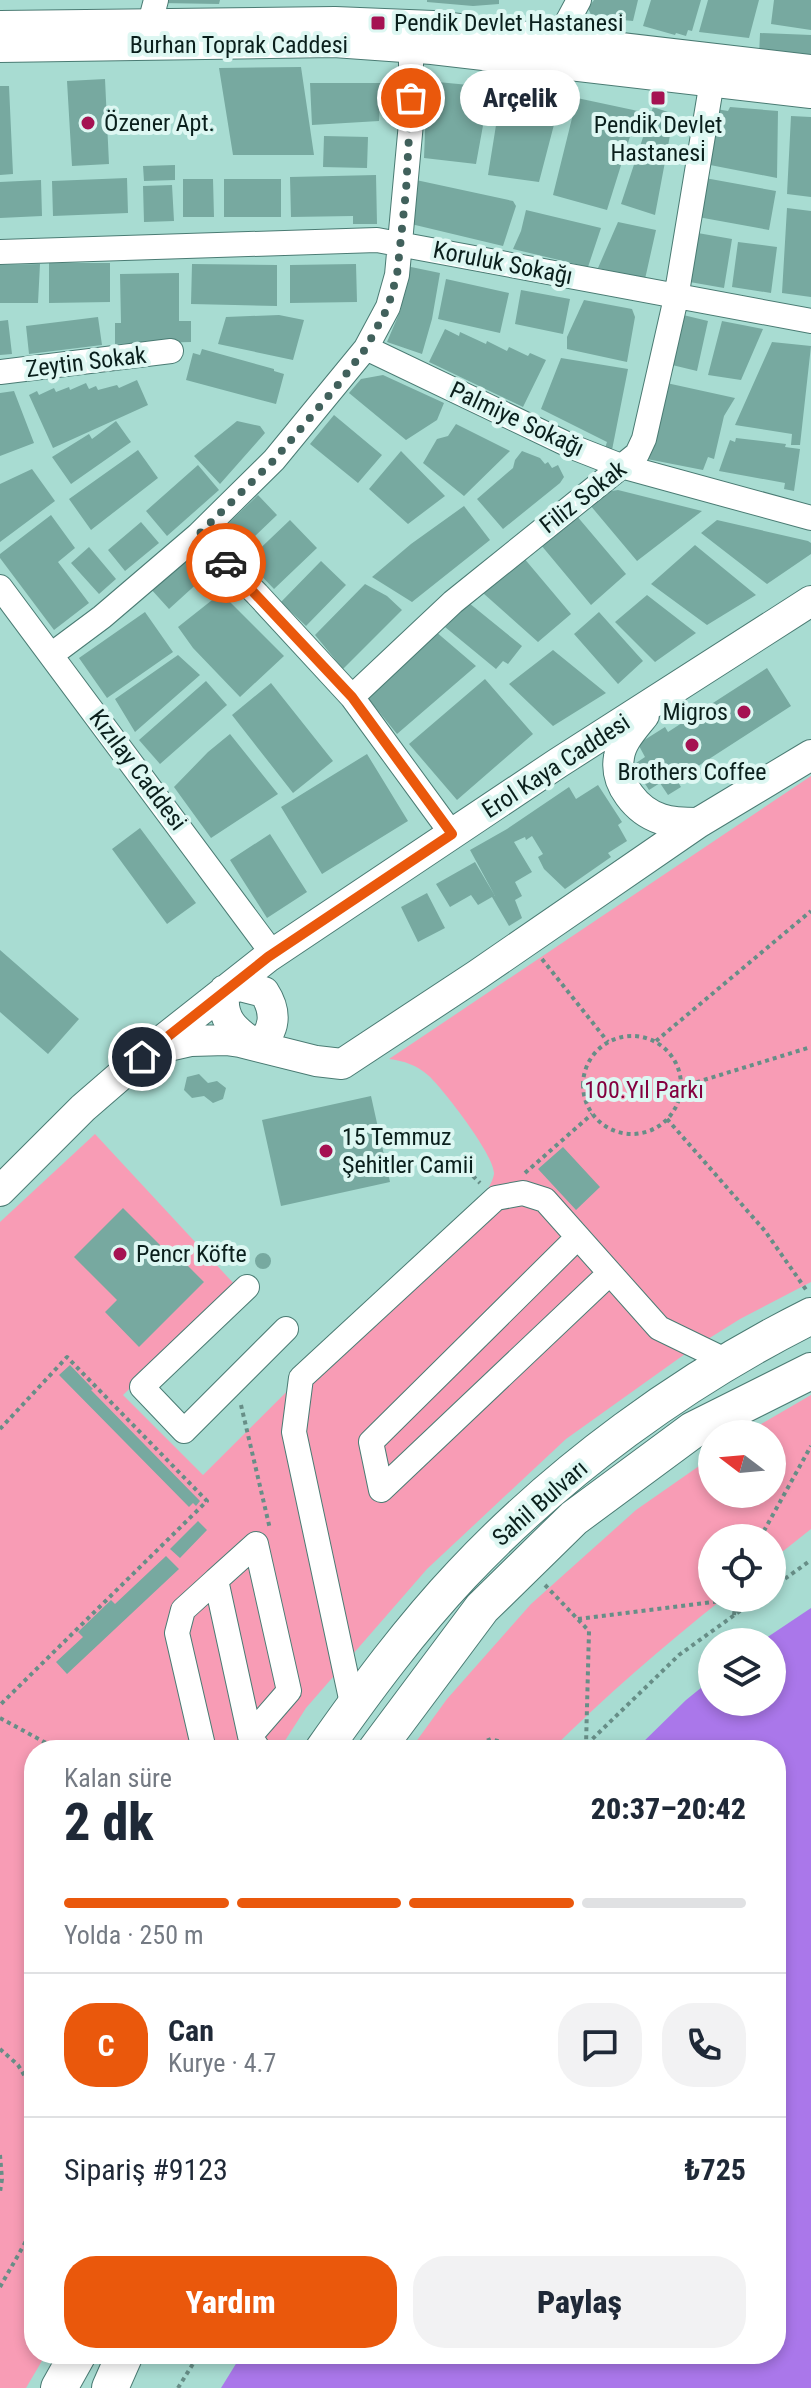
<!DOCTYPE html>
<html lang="tr">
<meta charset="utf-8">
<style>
body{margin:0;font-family:"Roboto Condensed",sans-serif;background:#f2f2f3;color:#1f2937;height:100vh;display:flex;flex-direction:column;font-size:30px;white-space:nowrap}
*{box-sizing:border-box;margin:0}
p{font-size:26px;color:#747a83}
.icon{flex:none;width:44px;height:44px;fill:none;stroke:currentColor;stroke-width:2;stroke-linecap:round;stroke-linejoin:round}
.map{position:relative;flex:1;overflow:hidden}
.sheet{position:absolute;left:24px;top:1740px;width:762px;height:624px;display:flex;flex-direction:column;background:#fff;border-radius:32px;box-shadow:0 4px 12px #0003}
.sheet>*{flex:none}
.needle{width:52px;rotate:286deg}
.buttons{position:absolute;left:698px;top:1420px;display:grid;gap:16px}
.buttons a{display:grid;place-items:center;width:88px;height:88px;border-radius:50%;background:#fff;box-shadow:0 4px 12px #0003;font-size:40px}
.pin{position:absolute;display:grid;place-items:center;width:68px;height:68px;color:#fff;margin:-34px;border:4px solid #fff;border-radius:50%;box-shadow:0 2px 8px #0007}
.courier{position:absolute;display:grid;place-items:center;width:80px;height:80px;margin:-40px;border:6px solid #ea580c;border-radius:50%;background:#fff;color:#222;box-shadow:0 2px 10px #0007}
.bubble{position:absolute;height:56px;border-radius:28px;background:#fff;box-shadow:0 4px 12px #0003;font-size:26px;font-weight:800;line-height:56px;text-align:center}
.headline em{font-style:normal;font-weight:800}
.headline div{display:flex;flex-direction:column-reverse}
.headline{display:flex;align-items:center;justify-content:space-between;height:136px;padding:0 40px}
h1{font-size:52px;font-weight:800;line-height:60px}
.bar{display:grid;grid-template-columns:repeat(4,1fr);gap:12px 8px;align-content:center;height:96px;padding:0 40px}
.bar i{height:10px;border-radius:6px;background:#e0e1e3}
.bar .current{background:#ea580c}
.bar p{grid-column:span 4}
.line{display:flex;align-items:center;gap:20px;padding:0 40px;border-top:2px solid #e0e1e3}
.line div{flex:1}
.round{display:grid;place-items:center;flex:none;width:84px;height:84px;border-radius:32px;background:#f2f2f3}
.action{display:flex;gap:16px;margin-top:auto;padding:16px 40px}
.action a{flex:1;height:92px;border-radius:32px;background:#ea580c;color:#fff;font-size:32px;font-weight:800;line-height:92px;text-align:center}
.action a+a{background:#f2f2f3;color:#1f2937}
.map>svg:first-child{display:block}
.green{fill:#f89cb5}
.water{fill:#aa77ea}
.building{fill:#77a9a0}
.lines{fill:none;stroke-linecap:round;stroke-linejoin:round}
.minor-casing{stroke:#4a7b73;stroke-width:26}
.major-casing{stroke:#4a7b73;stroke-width:32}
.highway-casing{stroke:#4a7b73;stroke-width:38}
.path{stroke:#678e87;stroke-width:4;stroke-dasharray:4 4;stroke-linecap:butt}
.minor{stroke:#fff;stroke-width:24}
.major{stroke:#fff;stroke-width:30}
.highway{stroke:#fff;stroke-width:36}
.done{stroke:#41615c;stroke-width:8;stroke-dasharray:0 14.4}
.route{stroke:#ea580c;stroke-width:10}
.poi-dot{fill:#a51252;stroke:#ddf7f2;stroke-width:3}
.labels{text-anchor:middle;stroke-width:8;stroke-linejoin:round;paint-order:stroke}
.poi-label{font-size:24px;fill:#0a1f1c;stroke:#ddf7f2;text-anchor:start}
.street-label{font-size:24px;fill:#0a1f1c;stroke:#ddf7f2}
.park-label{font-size:24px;fill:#84003f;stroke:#ddf7f2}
</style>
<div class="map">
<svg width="811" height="2388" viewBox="0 0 811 2388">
<rect width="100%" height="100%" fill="#a8dcd2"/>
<path class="green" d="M811 776V1282L740 1319 692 1349 566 1439 427 1569 306 1708 279 1750H34V2354H46L26 2388H0V1222L95 1134 236 1286 123 1395 203 1475 460 1219C471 1207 491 1192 494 1174 496 1157 443 1089 429 1076 417 1065 404 1061 389 1059Z
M811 1395V1529L772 1560V1538H712V1598H724C663 1646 606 1696 551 1750H410L447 1699 531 1604 636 1510 712 1457V1494H772V1434H744Z"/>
<path class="water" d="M811 1608V2388H221L242 2354H776V1750H635L686 1700 712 1679V1702H772V1642H760Z"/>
<path class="building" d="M162 0H220L219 4 161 3Z
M427 0H499V4L473 6 427 2Z
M594 0H638L633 21 592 17 588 8Z
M651 0H701L692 31 688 30 686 36 676 33 675 35 643 26Z
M708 0H759L749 38 699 32Z
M774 0H811V30L771 24Z
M760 33 811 35V58L759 56Z
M301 67 314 155H233L219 68Z
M105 79 109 164 72 166 67 81Z
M427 81 490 87 476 164 424 158Z
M310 83H381L379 121 312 125Z
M0 86H9L13 174 0 175Z
M502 88 562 94 539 182 488 175Z
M577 98 638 111 607 210 553 195Z
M653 107 674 114 655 215 621 204Z
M730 107 778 111 777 178 705 164 716 109 728 111Z
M791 116 811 117V197L787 194Z
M324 136 368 137 367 168 323 167Z
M175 165V180L144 181 143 166Z
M376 175 377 224H353V216L291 217 290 177Z
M127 178 128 213 53 216 52 181Z
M705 178 776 191 769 230 698 217Z
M183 179H213L214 217H183Z
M224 179H281V217H224Z
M41 180 42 216 0 218V182Z
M416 180 513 201 516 206 503 246 411 224Z
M172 185 174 221 144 222 143 186Z
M787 208 811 211V297L782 293Z
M526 210 601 228 588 267 513 249 521 231Z
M618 222 656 230 645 279 598 268Z
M692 232 732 239 724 288 684 281Z
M738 242 777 247 771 293 732 287Z
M49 263H110V302L49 303Z
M40 264 38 303H0V265Z
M192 264 277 265V306L191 304Z
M356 264 357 302 290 303V265Z
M411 267 440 273 432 319 422 354 387 342 401 309 404 270Z
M179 273V321H191V342L115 344V323H121L120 274Z
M446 279 509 293 500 333 438 319Z
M521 290 570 299 563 334 515 324Z
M584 300 632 309 635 317 627 362 567 349V337Z
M679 314 708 321 697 371 668 364Z
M279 315 304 320 293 360 218 344 226 317Z
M98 317 102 345 29 354 26 326Z
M8 320 12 354 0 355V321Z
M722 321 763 329 741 380 708 375Z
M445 329 459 336 460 332 486 344 487 341 507 351 509 347 528 356 530 353 546 360 523 407 429 362Z
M772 342 811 346 800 445H791L792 434 735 425Z
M202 349 274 369V371L284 374 276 404 186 380 193 353 200 355Z
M561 358 628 369 612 450 605 448 607 442 541 409Z
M383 375 444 403 437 420 406 440 349 393 361 379Z
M137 380 148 405 53 448 29 395 37 391 39 395 54 388 56 392 69 387 70 390 86 383 89 389 96 386 98 390 117 385 119 388Z
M662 382 735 398 724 416 714 459 708 457 703 470 647 459Z
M14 391 34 443 0 456V393Z
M334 415 382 455 358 483 310 444Z
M116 421 131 442 71 484 52 457 89 434 92 439Z
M237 421 260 426 265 433 220 484 194 456Z
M456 424 510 451 464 496 423 463 437 439 448 436Z
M736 438 786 444 785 447 800 449 794 491 784 489 785 483 719 471 730 440 735 442Z
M138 450 158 478 91 530 69 499Z
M401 451 445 496 408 524 369 489Z
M522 451 540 458 545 464 548 462 552 468 558 465 564 477 560 483 503 529 477 499 513 468 515 460Z
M198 465 219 490 167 536 146 511Z
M32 469 55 501 0 542V484Z
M618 490 702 511 637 561 590 505 605 492Z
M258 495 277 515 235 555 216 535Z
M464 506 490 540 412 602 372 577 411 544Z
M51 515 75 548 58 562 89 603 54 630 0 558V554Z
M576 515 626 574 591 605 541 545Z
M290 520 317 548 274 589 247 561Z
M717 520 808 541 811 543V554L767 584 701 533Z
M141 522 159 543 125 571 108 550Z
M695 545 756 595 707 625 651 584Z
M89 547 116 579 99 594 71 563Z
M194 548 213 569 169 609 150 588Z
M523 557 571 614 538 642 483 593Z
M321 561 346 585 306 626 281 602Z
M365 584 387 596 402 610 343 669 315 635Z
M221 593 284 656 240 697 193 648 178 627Z
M647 595 696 633 655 662 615 622Z
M469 603 522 646 508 664 503 661 496 669 445 627Z
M145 612 173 652 107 698 79 658Z
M599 612 643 661 618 684 574 634Z
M435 631 476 666 397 734 367 697Z
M553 650 606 693 553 726 509 684Z
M178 655 200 675 135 732 115 699Z
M767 668 791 706 692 770 690 768 675 777 681 787 668 795 660 783 649 790 633 765 645 757 638 744 665 727 668 732Z
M485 679 533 734 457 800 409 744Z
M206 681 227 705 160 764 139 740Z
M271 683 333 761 293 793 232 715Z
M230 734 278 794 211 838 174 787 208 752Z
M367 754 408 821 322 874 281 807Z
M598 785 622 822 618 825 627 841 608 853 611 857 565 889 544 869 538 857 543 854 532 836 526 840 525 837 514 842 532 872 515 882 522 896 515 900 522 918 509 926 492 897 478 905 471 895 450 907 436 884 475 862 495 896 470 850 507 829 569 787 576 799Z
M140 828 196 903 167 924 112 849Z
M270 834 307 892 267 918 230 860Z
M427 893 445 928 418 942 401 907Z
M0 950 79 1019 48 1054 0 1012Z
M199 1074 208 1083 217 1081 226 1088 223 1099 213 1103 204 1096 192 1098 184 1090 187 1077Z
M371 1096 390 1182 281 1206 262 1120Z
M563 1147 600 1187 576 1210 538 1169Z
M123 1208 166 1251 169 1247 204 1282 139 1347 105 1312 117 1300 74 1257Z
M255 1261a8 8 0 1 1 16 0a8 8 0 1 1-16 0Z
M70 1365 93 1389 91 1390 200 1501 196 1506 193 1503 189 1507 59 1375Z
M198 1521 207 1530 180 1558 170 1549Z
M166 1556 179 1569 67 1674 56 1662 83 1637 78 1632 111 1600 115 1604Z"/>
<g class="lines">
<g class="minor-casing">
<path id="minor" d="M150 23 156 0
M557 41 579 0
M0 252 377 240 811 321
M366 348 575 448 621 466 811 518
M0 372 171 351
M198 535 257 594 352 697 452 834
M0 587 273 954
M51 655 102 617 198 535 274 460 366 348 388 307 397 275 411 123V48
M352 697 453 602 637 454 644 439 676 298 712 81
M578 1237 371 1442 381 1490 610 1273
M247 1287 142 1387 184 1431 286 1329
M353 1708 294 1432 301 1378 496 1198 523 1193 545 1200 659 1328 727 1361
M250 1736 289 1691 256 1544 216 1580 250 1736 259 1750
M204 1750 177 1633 183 1610 216 1580"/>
</g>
<g class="major-casing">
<path id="major" d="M0 26 335 22 433 26 811 70
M0 47 334 42 432 49 811 93
M644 715C634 728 621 741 619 757 614 784 637 811 661 819 673 823 686 823 698 823
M240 986 264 992C277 1012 276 1031 257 1046 235 1031 219 1019 225 990Z
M156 1049 191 1041 226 1040 240 1042 316 1061 342 1064 477 975 698 823 811 755
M0 1191 83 1108 150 1050 268 957 558 763 811 601"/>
</g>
<g class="highway-casing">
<path id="highway" d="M323 1750C366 1689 411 1628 462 1574 560 1470 683 1380 811 1316
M376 1750 482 1608 574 1518 693 1430 811 1371
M59 2388 78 2354
M110 2388 125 2354"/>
</g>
<path class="path" d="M542 959 608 1042
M583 1085a49 49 0 1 1 98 0a49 49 0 1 1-98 0Z
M656 1041 811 911
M681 1087 811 1047
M667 1119 765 1231 807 1291
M525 1173 592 1114
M473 1176 480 1183
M241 1405 270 1529
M0 1429 67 1357 207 1501 0 1705
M760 1538 811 1446
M545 1585 589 1631 586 1745
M772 1588 811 1560
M734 1615 736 1598
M578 1619 736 1599
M0 1718 59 1750
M465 1750 491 1739 529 1750
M581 1750 679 1655 758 1598
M0 2049 18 2065 34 2091
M0 2155 2 2179 0 2192
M0 2287 25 2243 34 2215
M178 2388 199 2354"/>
<use href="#minor" class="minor"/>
<use href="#major" class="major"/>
<use href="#highway" class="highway"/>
</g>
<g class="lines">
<path class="done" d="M226 563 198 535 274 460 337 386 366 348 388 307 397 275 406 191 411 98"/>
<path class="route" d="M142 1057 268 957 452 834 352 697 226 563"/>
</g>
<g class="poi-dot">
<rect x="370" y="15" width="16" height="16" rx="4"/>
<rect x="650" y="90" width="16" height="16" rx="4"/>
<circle cx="88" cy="123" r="8"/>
<circle cx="744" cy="712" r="8"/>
<circle cx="692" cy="745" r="8"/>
<circle cx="326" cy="1151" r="8"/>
<circle cx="120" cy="1254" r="8"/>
</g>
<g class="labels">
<g class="poi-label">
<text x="394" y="31">Pendik Devlet Hastanesi</text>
<text x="104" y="131">Özener Apt.</text>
<text x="658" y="133" text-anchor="middle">Pendi̇k Devlet<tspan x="658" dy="28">Hastanesi̇</tspan></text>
<text x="728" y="720" text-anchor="end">Migros</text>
<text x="692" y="780" text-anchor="middle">Brothers Coffee</text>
<text x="342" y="1145">15 Temmuz<tspan x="342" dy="28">Şehitler Camii</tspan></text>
<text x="136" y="1262">Pencr Köfte</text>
</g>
<g class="street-label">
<text x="239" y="53">Burhan Toprak Caddesi</text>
<text transform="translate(503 263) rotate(11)" y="8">Koruluk Sokağı</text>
<text transform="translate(86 362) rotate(-7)" y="8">Zeytin Sokak</text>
<text transform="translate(517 419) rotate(25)" y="8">Palmiye Sokağı</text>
<text transform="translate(583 497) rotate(-38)" y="8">Filiz Sokak</text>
<text transform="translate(556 766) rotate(-33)" y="8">Erol Kaya Caddesi</text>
<text transform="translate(138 770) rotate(53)" y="8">Kızılay Caddesi</text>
<text transform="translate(540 1503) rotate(-41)" y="8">Sahil Bulvarı</text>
</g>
<g class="park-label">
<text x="644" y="1098">100.Yıl Parkı</text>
</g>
</g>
</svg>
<div class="buttons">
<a><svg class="needle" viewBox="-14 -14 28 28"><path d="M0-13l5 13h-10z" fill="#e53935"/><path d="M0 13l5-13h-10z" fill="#747a83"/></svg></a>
<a><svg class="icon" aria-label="locate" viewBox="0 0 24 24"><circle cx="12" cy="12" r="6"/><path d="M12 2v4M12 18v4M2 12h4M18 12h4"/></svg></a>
<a><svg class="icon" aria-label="layers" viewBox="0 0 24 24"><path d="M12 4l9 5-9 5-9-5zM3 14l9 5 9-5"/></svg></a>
</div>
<div class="pin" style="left:411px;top:98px;background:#ea580c"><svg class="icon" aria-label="bag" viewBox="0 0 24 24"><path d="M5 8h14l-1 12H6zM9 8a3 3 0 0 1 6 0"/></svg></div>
<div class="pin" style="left:142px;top:1057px;background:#1f2937"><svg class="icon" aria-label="home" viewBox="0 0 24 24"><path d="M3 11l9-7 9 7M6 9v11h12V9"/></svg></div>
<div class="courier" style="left:226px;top:563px"><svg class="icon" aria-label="car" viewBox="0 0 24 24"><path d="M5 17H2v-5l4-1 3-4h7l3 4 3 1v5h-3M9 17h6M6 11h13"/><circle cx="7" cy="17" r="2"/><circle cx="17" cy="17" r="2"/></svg></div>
<div class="bubble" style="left:460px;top:70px;width:120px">Arçelik</div>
<section class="sheet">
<div class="headline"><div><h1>2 dk</h1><p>Kalan süre</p></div><em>20:37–20:42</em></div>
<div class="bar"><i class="current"></i><i class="current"></i><i class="current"></i><i></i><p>Yolda · 250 m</p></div>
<div class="line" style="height:144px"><b class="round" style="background:#ea580c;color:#fff">C</b><div><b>Can</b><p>Kurye · 4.7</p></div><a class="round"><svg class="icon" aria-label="chat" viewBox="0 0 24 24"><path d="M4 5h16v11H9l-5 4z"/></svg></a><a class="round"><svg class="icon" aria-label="phone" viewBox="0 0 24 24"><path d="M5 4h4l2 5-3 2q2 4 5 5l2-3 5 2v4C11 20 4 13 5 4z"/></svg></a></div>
<div class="line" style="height:104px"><div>Sipariş #9123</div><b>₺725</b></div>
<div class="action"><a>Yardım</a><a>Paylaş</a></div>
</section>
</div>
